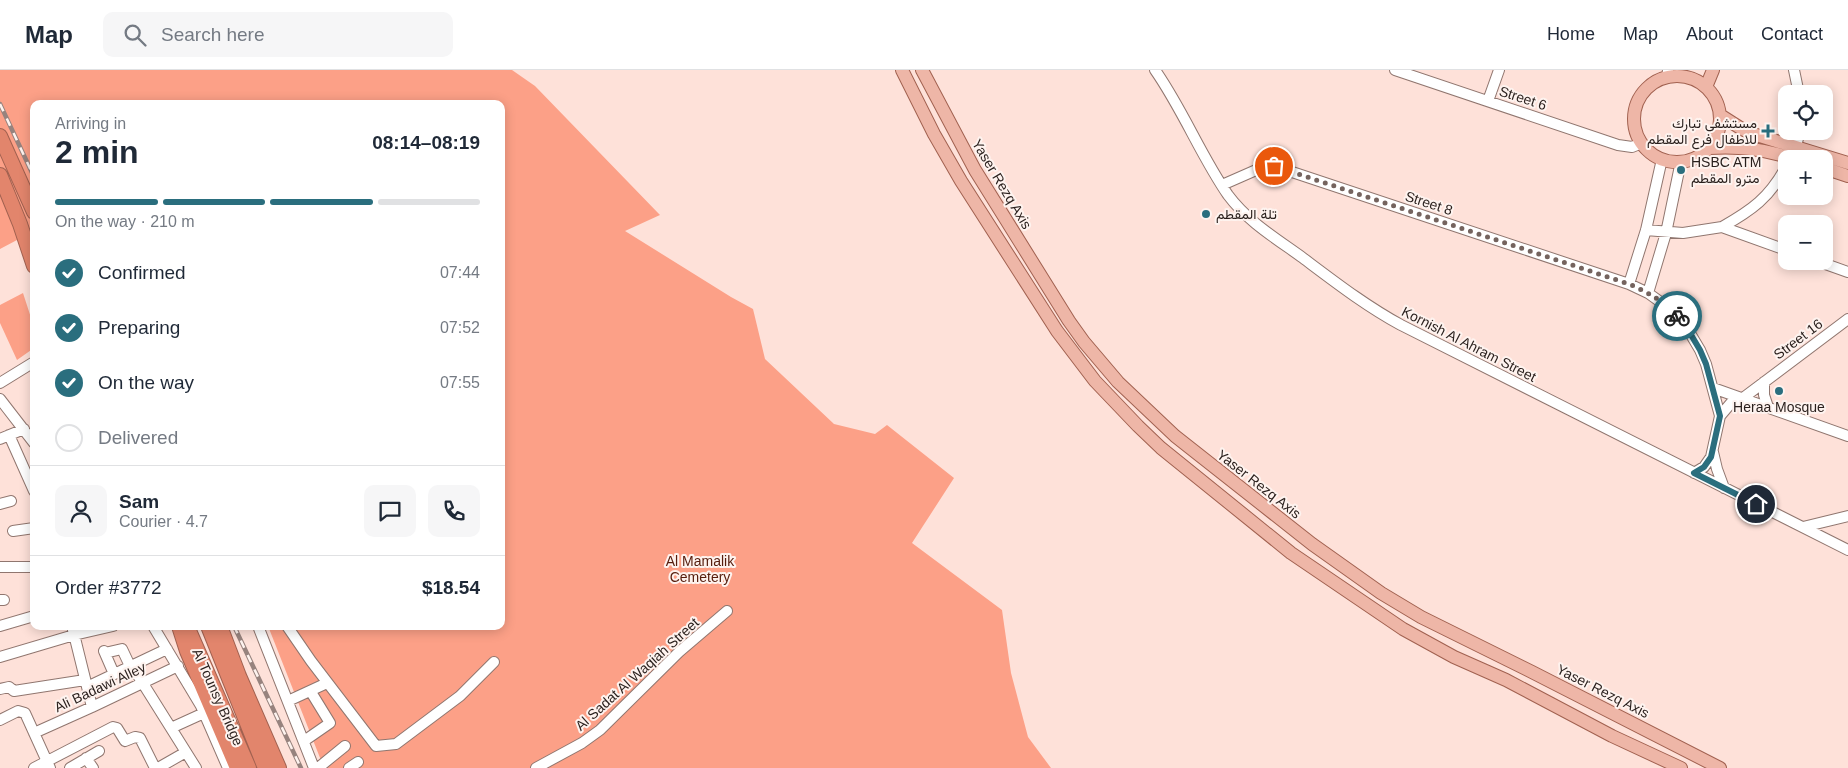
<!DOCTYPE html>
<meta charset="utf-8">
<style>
body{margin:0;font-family:Arial,Vazirmatn,sans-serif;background:#f6f6f7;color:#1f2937;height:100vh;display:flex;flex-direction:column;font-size:19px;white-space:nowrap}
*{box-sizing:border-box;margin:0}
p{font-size:16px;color:#747a83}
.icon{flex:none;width:28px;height:28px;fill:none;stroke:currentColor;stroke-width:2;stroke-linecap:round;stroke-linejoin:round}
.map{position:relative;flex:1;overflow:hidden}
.panel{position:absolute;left:30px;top:30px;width:475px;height:530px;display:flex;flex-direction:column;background:#fff;border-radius:10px;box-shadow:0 2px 12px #0003}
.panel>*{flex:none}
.controls{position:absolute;left:1778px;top:15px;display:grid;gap:10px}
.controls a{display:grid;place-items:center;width:55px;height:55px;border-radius:10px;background:#fff;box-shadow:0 2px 12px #0003;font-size:25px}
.pin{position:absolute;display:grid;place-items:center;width:42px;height:42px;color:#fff;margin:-21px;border:2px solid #fff;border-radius:50%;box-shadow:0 1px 5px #0007}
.courier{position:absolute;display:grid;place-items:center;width:50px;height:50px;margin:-25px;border:4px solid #2a6e7e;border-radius:50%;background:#fff;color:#222;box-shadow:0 1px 6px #0007}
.headline em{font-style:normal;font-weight:700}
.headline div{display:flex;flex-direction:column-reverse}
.headline{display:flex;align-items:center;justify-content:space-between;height:85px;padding:0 25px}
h1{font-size:32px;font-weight:700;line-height:38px}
.bar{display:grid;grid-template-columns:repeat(4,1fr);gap:8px 5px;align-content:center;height:60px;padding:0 25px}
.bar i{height:6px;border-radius:4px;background:#e0e1e3}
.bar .active{background:#2a6e7e}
.bar p{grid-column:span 4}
.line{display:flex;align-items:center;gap:12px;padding:0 25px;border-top:1px solid #e0e1e3}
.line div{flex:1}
.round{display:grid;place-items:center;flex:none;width:52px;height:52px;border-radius:10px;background:#f6f6f7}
ol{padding:0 25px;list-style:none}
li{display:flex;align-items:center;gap:15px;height:55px}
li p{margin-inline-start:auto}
li .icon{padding:5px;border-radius:50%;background:#2a6e7e;color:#fff;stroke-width:4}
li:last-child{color:#747a83}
li i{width:28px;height:28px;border:2px solid #e0e1e3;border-radius:50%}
header{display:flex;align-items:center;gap:30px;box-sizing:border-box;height:70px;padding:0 25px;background:#fff;border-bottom:1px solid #e0e1e3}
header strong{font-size:24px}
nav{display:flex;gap:28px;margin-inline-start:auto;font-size:18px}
.search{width:350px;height:45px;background:#f6f6f7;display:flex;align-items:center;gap:12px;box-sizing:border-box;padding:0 18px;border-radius:10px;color:#747a83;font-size:19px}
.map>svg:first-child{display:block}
.green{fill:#fca087}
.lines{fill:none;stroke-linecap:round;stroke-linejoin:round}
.minor-casing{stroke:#90766f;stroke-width:12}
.major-casing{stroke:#a16150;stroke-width:14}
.highway-casing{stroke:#a16150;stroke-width:16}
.minor{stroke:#fff;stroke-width:10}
.major{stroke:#eeb6a7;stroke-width:12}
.highway{stroke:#e2856c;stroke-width:14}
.rail-casing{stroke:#97837e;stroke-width:4.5}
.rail{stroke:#fef3ef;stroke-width:2.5;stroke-dasharray:8;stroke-linecap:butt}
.done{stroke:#74635e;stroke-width:5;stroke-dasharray:0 9}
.route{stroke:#2a6e7e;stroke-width:6}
.poi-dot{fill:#2a6e7e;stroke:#fef3ef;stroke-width:2}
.labels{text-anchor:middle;stroke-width:4;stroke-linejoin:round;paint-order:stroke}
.street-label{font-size:14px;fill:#291f1c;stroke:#fef3ef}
.poi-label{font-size:14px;fill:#291f1c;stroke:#fef3ef;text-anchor:start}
.park-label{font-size:14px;fill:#561d0d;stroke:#fef3ef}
</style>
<header>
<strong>Map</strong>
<div class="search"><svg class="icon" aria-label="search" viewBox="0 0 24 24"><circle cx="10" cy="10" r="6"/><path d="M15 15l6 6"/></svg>Search here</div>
<nav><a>Home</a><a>Map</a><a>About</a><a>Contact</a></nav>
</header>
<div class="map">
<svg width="1848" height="698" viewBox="0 0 1848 698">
<rect width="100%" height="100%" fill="#fee1d9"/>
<path class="green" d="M0 0H512L535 16 660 145 625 161 731 227 753 239 765 289 834 354 875 364 887 355 954 408 912 473 1002 540 1011 603 1028 667 1051 698H324L268 556H501V34H34V161L0 179Z
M23 223 34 257V278L17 290 0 253V235Z"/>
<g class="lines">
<g class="minor-casing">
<path id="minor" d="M1155 0C1183 40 1201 86 1228 125 1248 152 1277 169 1303 188 1335 212 1366 236 1401 255L1848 480
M1395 0 1618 75 1632 77 1642 73
M1794 0 1799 24
M1667 8 1668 0
M1488 31 1499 0
M1796 76 1800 61
M1222 115 1263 97 1274 96 1629 214 1648 223 1673 241 1684 253 1700 280 1706 294 1720 346 1711 387 1704 397 1694 403
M1722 157C1752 140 1769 128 1786 97
M1646 160 1683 163 1722 157 1786 180
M1817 191 1848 202
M1629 214 1646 160 1662 89
M1648 223 1666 163 1681 91
M1764 312V325L1768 337
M0 313 34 292
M1713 318 1848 366
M1743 328 1848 249
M0 329 34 373
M1720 346 1731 333 1741 328
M9 365 34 421
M0 369 24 359
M1713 382 1717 399 1724 418
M0 434 11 431
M1803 457 1848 446
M13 461 34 458
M0 497H34
M0 530H4
M0 556 34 546
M72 556 92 637
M153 556 201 636 228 698
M258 556 314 698
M287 556 311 591 376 676 396 674 460 626 494 592
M104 581 114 604
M109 582 122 579 130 596
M0 587 74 565 113 556
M132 596 196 698
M87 617 167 579
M0 619 9 617 14 621 85 610
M288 631 327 613
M0 650 18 641 25 643 50 698
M171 658 204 643
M34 663 92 637 178 596
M304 671 330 653 311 622
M86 688 93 698
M34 698 113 657 117 658 125 671 135 667 140 668 155 698
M70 698 99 681
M158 698 186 682
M318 698 345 676
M349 698 358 692
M536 698 582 673 600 660 679 582 727 541"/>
</g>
<g class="major-casing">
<path id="major" d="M902 0 934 64 961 111 1057 261 1095 311 1138 356 1161 378 1291 483 1403 559 1454 587 1506 610 1612 666 1681 698
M922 0 975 100 1069 251 1084 272 1118 312 1175 366 1312 474 1381 523 1421 547 1532 602 1720 698
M1634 49a43 43 0 1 1 86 0a43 43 0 1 1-86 0Z
M1706 17 1713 0
M1720 45 1742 59 1750 63 1848 93
M1709 78C1739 76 1764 79 1794 89
M1824 98 1848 106"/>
</g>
<g class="highway-casing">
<path id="highway" d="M0 66 34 142
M0 105 20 154 34 196
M179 556 187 581 237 698
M187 556 249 698
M208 556 265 698
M220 556 239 606 279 698"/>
</g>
<use href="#minor" class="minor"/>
<use href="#major" class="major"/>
<use href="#highway" class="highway"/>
<g class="rail-casing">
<path id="rail" d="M0 34 34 107
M234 556 301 698"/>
</g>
<use href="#rail" class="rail"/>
</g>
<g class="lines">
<path class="done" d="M1274 96 1629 214C1647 222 1664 231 1677 246"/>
<path class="route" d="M1677 246 1684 253 1700 280 1706 294 1720 346 1711 387 1704 397 1694 403 1756 434"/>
</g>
<g class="poi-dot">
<path d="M1765.5 53.5h5v5h5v5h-5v5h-5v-5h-5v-5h5z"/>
<circle cx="1681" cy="100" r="5"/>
<circle cx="1206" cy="144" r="5"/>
<circle cx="1779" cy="321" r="5"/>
</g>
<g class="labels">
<g class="street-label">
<text transform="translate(1523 28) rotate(18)" y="5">Street 6</text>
<text transform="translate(1002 114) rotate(59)" y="5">Yaser Rezq Axis</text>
<text transform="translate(1429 133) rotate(18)" y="5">Street 8</text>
<text transform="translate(1798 269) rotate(-37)" y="5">Street 16</text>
<text transform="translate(1469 274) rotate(27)" y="5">Kornish Al Ahram Street</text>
<text transform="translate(1259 414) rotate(38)" y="5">Yaser Rezq Axis</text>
<text transform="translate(637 604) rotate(-42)" y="5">Al Sadat Al Waqiah Street</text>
<text transform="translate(100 617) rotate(-25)" y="5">Ali Badawi Alley</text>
<text transform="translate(1603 621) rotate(27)" y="5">Yaser Rezq Axis</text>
<text transform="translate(218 627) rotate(66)" y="5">Al Tounsy Bridge</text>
</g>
<g class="poi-label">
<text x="1757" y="58" text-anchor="end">مستشفى تبارك<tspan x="1757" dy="16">للاطفال فرع المقطم</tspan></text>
<text x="1691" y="97">HSBC ATM<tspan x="1691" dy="16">مترو المقطم</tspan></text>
<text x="1216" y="149">تلة المقطم</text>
<text x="1779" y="342" text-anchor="middle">Heraa Mosque</text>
</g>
<g class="park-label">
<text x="700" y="496">Al Mamalik<tspan x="700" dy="16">Cemetery</tspan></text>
</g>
</g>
</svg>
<div class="controls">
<a><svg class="icon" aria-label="locate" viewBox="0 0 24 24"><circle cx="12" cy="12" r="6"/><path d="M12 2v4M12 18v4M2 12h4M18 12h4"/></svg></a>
<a>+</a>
<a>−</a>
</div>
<div class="pin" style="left:1274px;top:96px;background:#ea580c"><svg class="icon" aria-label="bag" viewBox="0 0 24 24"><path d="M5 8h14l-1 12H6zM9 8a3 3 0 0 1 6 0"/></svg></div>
<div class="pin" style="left:1756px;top:434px;background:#1f2937"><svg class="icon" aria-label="home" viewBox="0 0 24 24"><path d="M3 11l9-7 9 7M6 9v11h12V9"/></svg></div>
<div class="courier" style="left:1677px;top:246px"><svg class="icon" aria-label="bike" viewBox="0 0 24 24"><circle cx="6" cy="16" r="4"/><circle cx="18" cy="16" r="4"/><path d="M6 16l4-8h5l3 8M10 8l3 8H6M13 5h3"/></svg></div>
<section class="panel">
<div class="headline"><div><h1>2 min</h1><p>Arriving in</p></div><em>08:14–08:19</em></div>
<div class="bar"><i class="active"></i><i class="active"></i><i class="active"></i><i></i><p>On the way · 210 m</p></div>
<ol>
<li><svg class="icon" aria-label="check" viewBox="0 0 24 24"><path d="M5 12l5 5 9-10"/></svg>Confirmed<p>07:44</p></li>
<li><svg class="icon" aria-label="check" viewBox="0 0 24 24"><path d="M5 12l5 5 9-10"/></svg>Preparing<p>07:52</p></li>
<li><svg class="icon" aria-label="check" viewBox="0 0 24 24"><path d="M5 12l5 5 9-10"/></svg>On the way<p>07:55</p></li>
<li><i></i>Delivered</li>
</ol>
<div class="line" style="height:90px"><a class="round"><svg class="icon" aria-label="person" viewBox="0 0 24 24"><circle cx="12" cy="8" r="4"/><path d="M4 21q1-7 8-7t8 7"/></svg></a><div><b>Sam</b><p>Courier · 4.7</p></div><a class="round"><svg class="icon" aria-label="chat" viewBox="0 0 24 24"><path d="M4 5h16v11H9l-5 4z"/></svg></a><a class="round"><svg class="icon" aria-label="phone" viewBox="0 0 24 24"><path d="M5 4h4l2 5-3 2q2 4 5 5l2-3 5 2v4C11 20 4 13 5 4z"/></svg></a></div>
<div class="line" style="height:65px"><div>Order #3772</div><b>$18.54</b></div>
</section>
</div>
